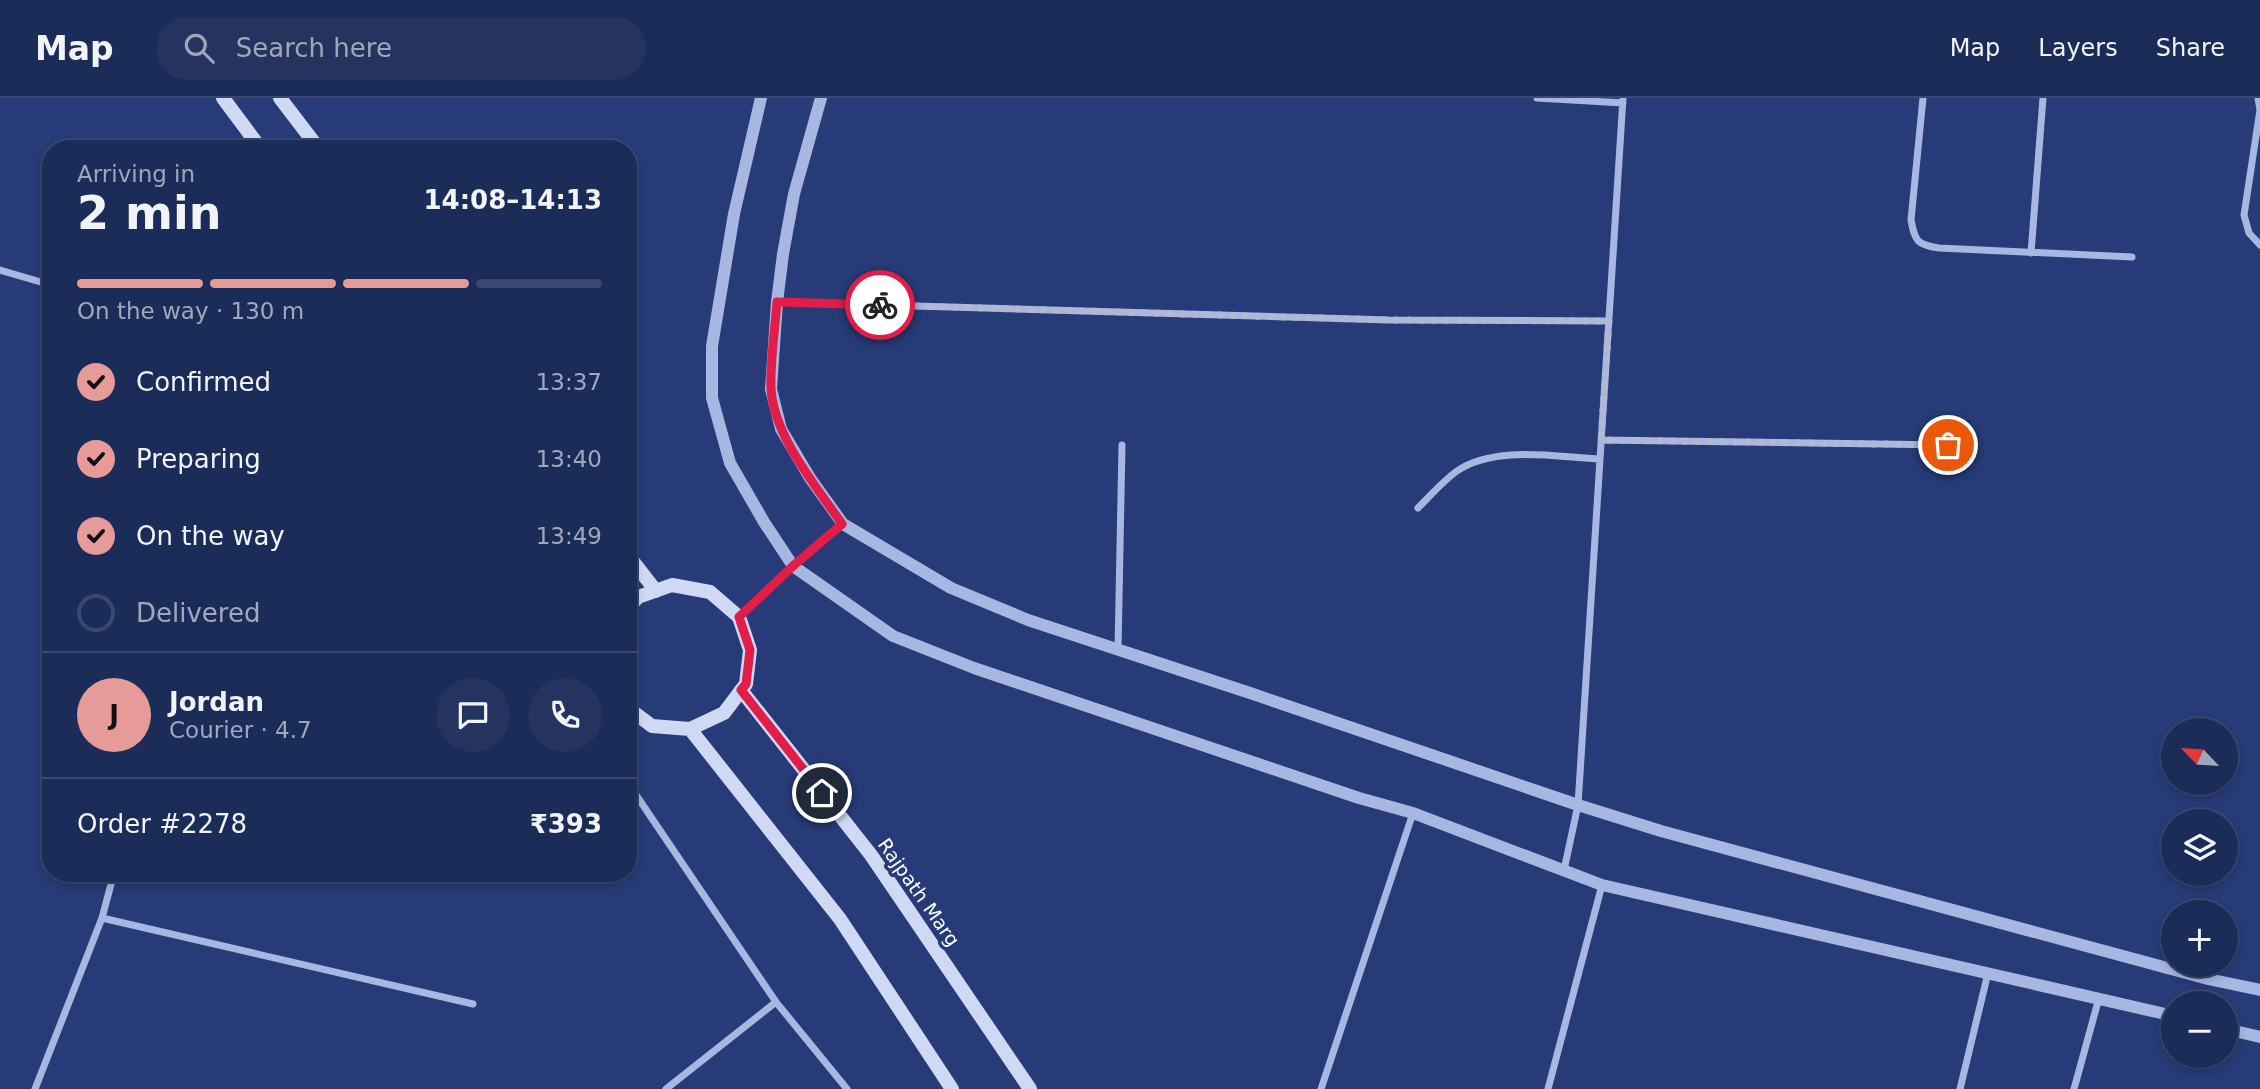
<!DOCTYPE html>
<meta charset="utf-8">
<style>
body{margin:0;font-family:"DejaVu Sans",sans-serif;background:#25345f;color:#f1f3f6;height:100vh;display:flex;flex-direction:column;font-size:26px;white-space:nowrap}
*{box-sizing:border-box;margin:0}
p{font-size:23px;color:#a0a7ba}
.icon{flex:none;width:38px;height:38px;fill:none;stroke:currentColor;stroke-width:2;stroke-linecap:round;stroke-linejoin:round}
.map{position:relative;flex:1;overflow:hidden}
.details{position:absolute;left:42px;top:42px;width:595px;height:742px;display:flex;flex-direction:column;background:#1c2c59;border-radius:28px;box-shadow:0 4px 10px #0003,0 0 0 2px #3a486f}
.details>*{flex:none}
.needle{width:46px;rotate:295deg}
.fabs{position:absolute;left:2161px;top:620px;display:grid;gap:14px}
.fabs a{display:grid;place-items:center;width:77px;height:77px;border-radius:50%;background:#1c2c59;box-shadow:0 4px 10px #0003,0 0 0 2px #3a486f;font-size:35px}
.pin{position:absolute;display:grid;place-items:center;width:60px;height:60px;color:#fff;margin:-30px;border:4px solid #fff;border-radius:50%;box-shadow:0 2px 7px #0007}
.courier{position:absolute;display:grid;place-items:center;width:70px;height:70px;margin:-35px;border:5px solid #e11d48;border-radius:50%;background:#fff;color:#222;box-shadow:0 2px 9px #0007}
.head em{font-style:normal;font-weight:700}
.head div{display:flex;flex-direction:column-reverse}
.head{display:flex;align-items:center;justify-content:space-between;height:119px;padding:0 35px}
h1{font-size:46px;font-weight:700;line-height:52px}
.bar{display:grid;grid-template-columns:repeat(4,1fr);gap:10px 7px;align-content:center;height:84px;padding:0 35px}
.bar i{height:9px;border-radius:5px;background:#3a486f}
.bar .active{background:#e69b98}
.bar p{grid-column:span 4}
.line{display:flex;align-items:center;gap:18px;padding:0 35px;border-top:2px solid #3a486f}
.line div{flex:1}
.round{display:grid;place-items:center;flex:none;width:74px;height:74px;border-radius:37px;background:#25345f}
ol{padding:0 35px;list-style:none}
li{display:flex;align-items:center;gap:21px;height:77px}
li p{margin-inline-start:auto}
li .icon{padding:7px;border-radius:50%;background:#e69b98;color:#111;stroke-width:4}
li:last-child{color:#a0a7ba}
li i{width:38px;height:38px;border:4px solid #3a486f;border-radius:50%}
header{display:flex;align-items:center;gap:42px;box-sizing:border-box;height:98px;padding:0 35px;background:#1c2c59;border-bottom:2px solid #3a486f}
header strong{font-size:33px}
nav{display:flex;gap:38px;margin-inline-start:auto;font-size:24px}
.search{width:490px;height:63px;background:#25345f;display:flex;align-items:center;gap:18px;box-sizing:border-box;padding:0 24px;border-radius:38px;color:#a0a7ba;font-size:26px}
.map>svg:first-child{display:block}
.lines{fill:none;stroke-linecap:round;stroke-linejoin:round}
.minor{stroke:#a7b7e2;stroke-width:7}
.tertiary{stroke:#a7b7e2;stroke-width:12}
.secondary{stroke:#cfd9f3;stroke-width:14}
.done{stroke:#b3bacf;stroke-width:7;stroke-dasharray:0 12.6}
.route{stroke:#e11d48;stroke-width:9}
.labels{text-anchor:middle;stroke-width:7;stroke-linejoin:round;paint-order:stroke}
.street-label{font-size:19px;fill:#fff;stroke:#263b77}
</style>
<header>
<strong>Map</strong>
<div class="search"><svg class="icon" aria-label="search" viewBox="0 0 24 24"><circle cx="10" cy="10" r="6"/><path d="M15 15l6 6"/></svg>Search here</div>
<nav><a>Map</a><a>Layers</a><a>Share</a></nav>
</header>
<div class="map">
<svg width="2260" height="991" viewBox="0 0 2260 991">
<rect width="100%" height="100%" fill="#263b77"/>
<g class="lines">
<path class="minor" d="M1537 0 1623 5
M1923 0 1911 122C1915 143 1917 147 1939 150L2132 159
M2258 0 2260 12 2244 117 2249 135 2260 147
M2031 155 2043 0
M0 172 51 187
M777 204 1389 222 1609 223
M1601 342 1948 347
M1418 410C1430 398 1443 383 1457 373 1495 347 1555 359 1600 361
M739 519 793 468 843 426
M1118 552 1122 347
M628 685 776 904 847 991
M1564 772 1578 707 1623 0
M102 820 114 775
M35 991 102 820 473 906
M666 991 776 904
M1321 991 1413 715
M1548 991 1602 787
M1960 991 1988 875
M2074 991 2099 900"/>
<path class="tertiary" d="M761 0 734 116 712 248V300L730 365 764 424 793 468 893 538 974 570 1359 700 1413 715 1602 787 2174 918
M821 0 794 96 783 156 777 204 771 291 781 331 810 380 843 426 951 490 1028 522 1250 595 1578 707 1661 733 2208 881 2260 892
M2226 931 2260 939"/>
<path class="secondary" d="M223 0 261 51
M280 0 319 51
M628 457 656 493
M628 510 638 499 672 487 710 494 739 519 750 552 746 586 724 615 690 631 652 628 628 610
M741 592 871 757 1030 991
M690 631 840 821 952 991"/>
</g>
<g class="lines">
<path class="done" d="M880 207 1389 222 1609 223 1601 342 1948 347"/>
<path class="route" d="M822 695 741 592 746 586 750 552 739 519 793 468 842 426C816 388 773 337 771 290 770 262 775 232 777 204L880 207"/>
</g>
<g class="labels">
<g class="street-label">
<text transform="translate(919 794) rotate(55)" y="7">Rajpath Marg</text>
</g>
</g>
</svg>
<div class="fabs">
<a><svg class="needle" viewBox="-14 -14 28 28"><path d="M0-13l5 13h-10z" fill="#e53935"/><path d="M0 13l5-13h-10z" fill="#a0a7ba"/></svg></a>
<a><svg class="icon" aria-label="layers" viewBox="0 0 24 24"><path d="M12 4l9 5-9 5-9-5zM3 14l9 5 9-5"/></svg></a>
<a>+</a>
<a>−</a>
</div>
<div class="pin" style="left:1948px;top:347px;background:#ea580c"><svg class="icon" aria-label="bag" viewBox="0 0 24 24"><path d="M5 8h14l-1 12H6zM9 8a3 3 0 0 1 6 0"/></svg></div>
<div class="pin" style="left:822px;top:695px;background:#1f2937"><svg class="icon" aria-label="home" viewBox="0 0 24 24"><path d="M3 11l9-7 9 7M6 9v11h12V9"/></svg></div>
<div class="courier" style="left:880px;top:207px"><svg class="icon" aria-label="bike" viewBox="0 0 24 24"><circle cx="6" cy="16" r="4"/><circle cx="18" cy="16" r="4"/><path d="M6 16l4-8h5l3 8M10 8l3 8H6M13 5h3"/></svg></div>
<section class="details">
<div class="head"><div><h1>2 min</h1><p>Arriving in</p></div><em>14:08–14:13</em></div>
<div class="bar"><i class="active"></i><i class="active"></i><i class="active"></i><i></i><p>On the way · 130 m</p></div>
<ol>
<li><svg class="icon" aria-label="check" viewBox="0 0 24 24"><path d="M5 12l5 5 9-10"/></svg>Confirmed<p>13:37</p></li>
<li><svg class="icon" aria-label="check" viewBox="0 0 24 24"><path d="M5 12l5 5 9-10"/></svg>Preparing<p>13:40</p></li>
<li><svg class="icon" aria-label="check" viewBox="0 0 24 24"><path d="M5 12l5 5 9-10"/></svg>On the way<p>13:49</p></li>
<li><i></i>Delivered</li>
</ol>
<div class="line" style="height:126px"><b class="round" style="background:#e69b98;color:#111">J</b><div><b>Jordan</b><p>Courier · 4.7</p></div><a class="round"><svg class="icon" aria-label="chat" viewBox="0 0 24 24"><path d="M4 5h16v11H9l-5 4z"/></svg></a><a class="round"><svg class="icon" aria-label="phone" viewBox="0 0 24 24"><path d="M5 4h4l2 5-3 2q2 4 5 5l2-3 5 2v4C11 20 4 13 5 4z"/></svg></a></div>
<div class="line" style="height:91px"><div>Order #2278</div><b>₹393</b></div>
</section>
</div>
